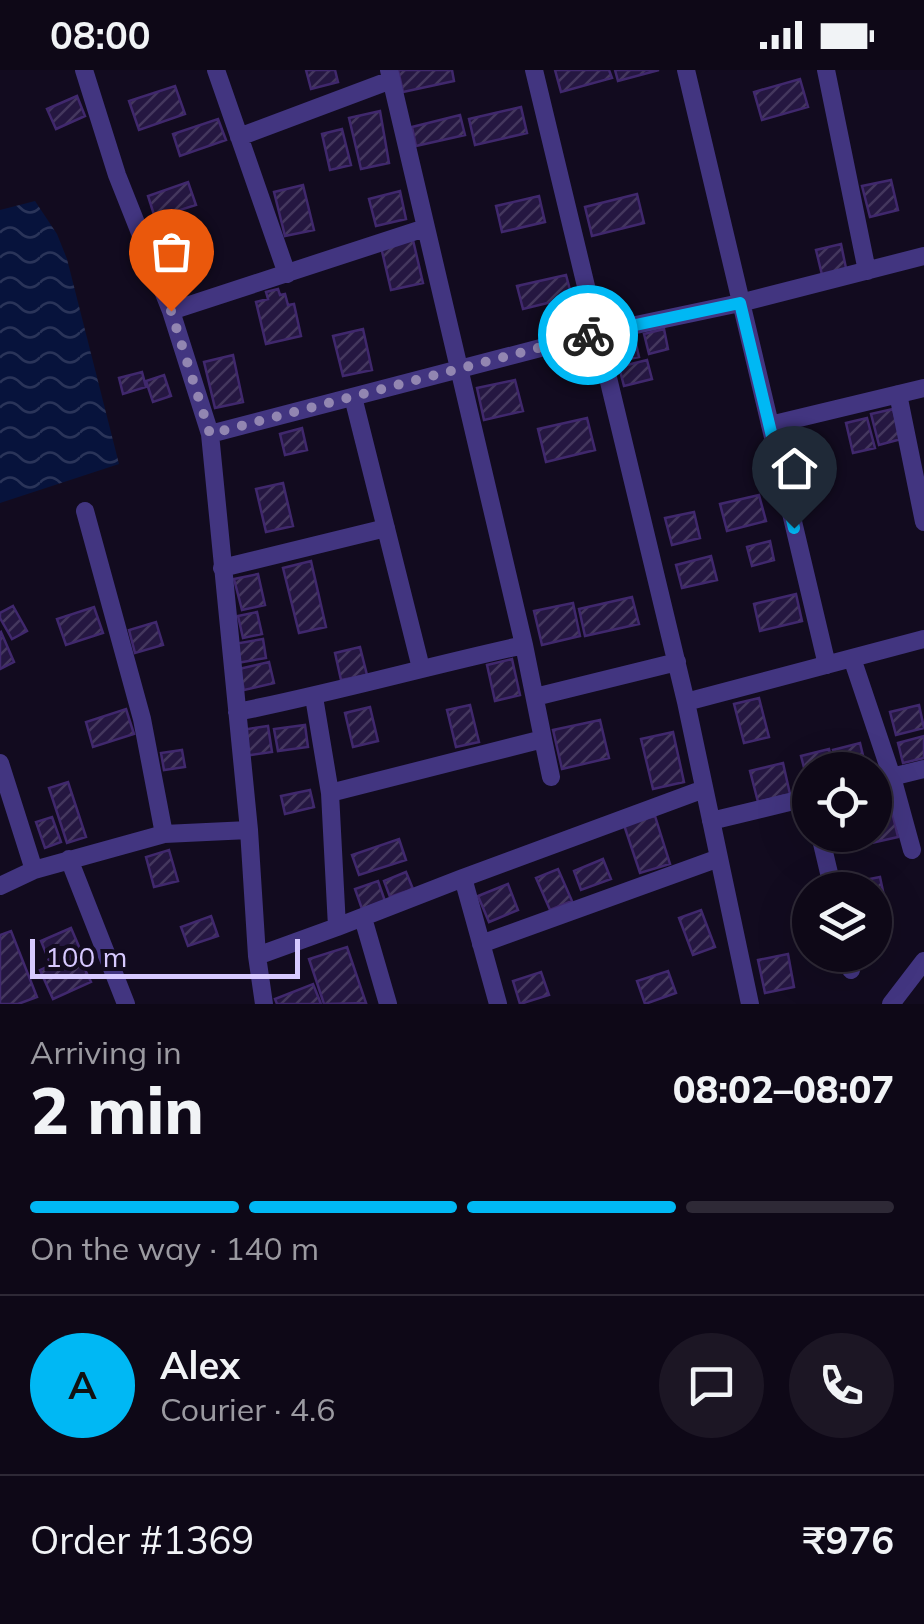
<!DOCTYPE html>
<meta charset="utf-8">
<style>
body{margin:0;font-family:Mulish,sans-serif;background:#1c1624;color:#f1f3f6;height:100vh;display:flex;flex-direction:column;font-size:38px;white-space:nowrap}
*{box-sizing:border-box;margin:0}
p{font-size:32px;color:#9b9aa1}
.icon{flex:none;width:55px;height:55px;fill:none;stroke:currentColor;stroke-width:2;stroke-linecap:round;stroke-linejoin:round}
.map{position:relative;height:934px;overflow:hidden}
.panel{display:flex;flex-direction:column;background:#0e0817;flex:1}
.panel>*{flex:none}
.fabs{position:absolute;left:792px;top:682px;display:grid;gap:20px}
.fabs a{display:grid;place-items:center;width:100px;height:100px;border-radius:50%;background:#0e0817;box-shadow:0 10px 40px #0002,0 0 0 2px #2e2936;font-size:50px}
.scale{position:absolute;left:30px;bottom:25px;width:270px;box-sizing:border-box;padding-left:10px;border:5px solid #d7c9ff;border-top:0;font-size:28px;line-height:35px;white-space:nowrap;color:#d7c9ff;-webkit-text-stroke:8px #120b1f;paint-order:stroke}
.pin{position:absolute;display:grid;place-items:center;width:85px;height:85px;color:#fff;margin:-102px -42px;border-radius:50% 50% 50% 0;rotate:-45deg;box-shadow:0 0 10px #0007}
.pin .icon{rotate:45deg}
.courier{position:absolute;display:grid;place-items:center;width:100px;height:100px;margin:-50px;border:8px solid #00b8f4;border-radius:50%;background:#fff;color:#222;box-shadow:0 2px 12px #0007}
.summary em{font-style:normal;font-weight:800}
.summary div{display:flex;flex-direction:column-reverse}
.summary{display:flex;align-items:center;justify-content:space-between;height:170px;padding:0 30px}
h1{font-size:65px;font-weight:800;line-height:75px}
.bar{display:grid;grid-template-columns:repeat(4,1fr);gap:15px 10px;align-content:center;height:120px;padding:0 30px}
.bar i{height:12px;border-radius:8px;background:#2e2936}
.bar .on{background:#00b8f4}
.bar p{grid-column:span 4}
.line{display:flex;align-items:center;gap:25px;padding:0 30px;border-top:2px solid #2e2936}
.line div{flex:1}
.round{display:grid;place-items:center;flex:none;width:105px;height:105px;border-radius:52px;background:#1c1624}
.status{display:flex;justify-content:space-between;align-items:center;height:70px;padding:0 50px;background:#0e0817;direction:ltr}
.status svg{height:28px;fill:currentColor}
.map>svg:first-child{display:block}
.water{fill:url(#water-waves)}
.building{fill:url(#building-hatch);stroke:#40286d;stroke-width:2.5}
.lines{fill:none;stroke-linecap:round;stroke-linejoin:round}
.minor{stroke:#423580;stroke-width:18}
.done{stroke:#9286b1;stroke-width:10;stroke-dasharray:0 18}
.route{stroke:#00b8f4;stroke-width:12}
</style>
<div class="status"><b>08:00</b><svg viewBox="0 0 49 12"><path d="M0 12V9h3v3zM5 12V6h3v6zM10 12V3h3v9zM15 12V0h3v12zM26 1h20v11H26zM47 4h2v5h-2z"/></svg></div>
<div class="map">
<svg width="924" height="934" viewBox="0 0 924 934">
<defs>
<pattern id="water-waves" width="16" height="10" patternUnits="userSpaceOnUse" patternTransform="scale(2.5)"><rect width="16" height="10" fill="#07133c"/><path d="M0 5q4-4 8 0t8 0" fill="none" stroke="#2a3459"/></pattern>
<pattern id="building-hatch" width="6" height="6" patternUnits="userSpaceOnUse" patternTransform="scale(2.5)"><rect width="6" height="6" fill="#251741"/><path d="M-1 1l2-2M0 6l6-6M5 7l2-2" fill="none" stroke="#44375e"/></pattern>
</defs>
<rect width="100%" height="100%" fill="#120b1f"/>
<path class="water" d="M35 131 57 164 67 189 119 394 0 433V140Z"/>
<path class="building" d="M306 0H335L338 12 311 19Z
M398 0H452L454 11 403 22Z
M555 0H609L612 8 561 22Z
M615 0H659L618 11Z
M800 9 808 37 762 50 754 22Z
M175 16 185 44 139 60 129 31Z
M77 26 85 46 56 59 47 39Z
M521 37 527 63 475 75 469 49Z
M380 41 389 93 361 99 349 48Z
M460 45 465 65 416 76 412 57Z
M218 49 226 70 180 86 173 64Z
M342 59 351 95 330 100 322 64Z
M891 110 898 140 870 147 862 116Z
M188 112 196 135 155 148 148 126Z
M303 115 314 160 285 166 274 122Z
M400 121 406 149 376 156 369 129Z
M637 124 644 153 592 166 585 137Z
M539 126 545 152 502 162 496 136Z
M413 170 423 213 391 220 381 177Z
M841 174 847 203 823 209 816 180Z
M566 205 572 227 523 239 517 216Z
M278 219 280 225 285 224 288 235 294 234 301 266 266 274 256 232 268 229 266 222Z
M363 259 372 300 343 306 333 266Z
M664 259 668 279 649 284 644 264Z
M634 265 639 287 624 290 619 268Z
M233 285 243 332 215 338 204 292Z
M647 290 652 309 624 316 619 297Z
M142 302 146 317 123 324 119 308Z
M164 305 171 326 153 332 146 311Z
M515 310 523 341 484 350 477 318Z
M893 339 901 369 879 375 871 344Z
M587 348 595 380 546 392 538 359Z
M867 348 875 378 853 383 846 353Z
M302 358 307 380 285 385 280 364Z
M283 413 293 456 266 462 256 419Z
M759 425 766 451 727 461 720 434Z
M694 442 700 468 672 475 665 448Z
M770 471 774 490 752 496 747 477Z
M711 486 717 510 682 518 676 495Z
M311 491 326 557 299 563 283 498Z
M258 504 265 535 242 540 234 509Z
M796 524 802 551 760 561 754 534Z
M632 527 639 554 585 566 579 539Z
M573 533 580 566 542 575 534 541Z
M13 536 27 561 12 569 0 548V543Z
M94 537 103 563 66 575 57 549Z
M257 542 262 564 243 568 238 546Z
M156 552 163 575 135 583 129 560Z
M1 562 14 592 0 599V563Z
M263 569 266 588 237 593 234 574Z
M360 577 367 605 341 610 335 583Z
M512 589 520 625 495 631 487 595Z
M269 592 274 613 244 620 239 599Z
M759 628 769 667 744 673 734 634Z
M470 635 479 672 456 677 447 640Z
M919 635 924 658 896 665 890 642Z
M370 637 378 671 353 677 345 643Z
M126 639 134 664 93 677 86 652Z
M600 650 609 688 562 699 553 660Z
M305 655 308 677 278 681 274 659Z
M268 656 272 682 244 686 241 660Z
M673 662 684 712 653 719 641 669Z
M924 666V688L903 693 898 673Z
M860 673 866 698 838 700 833 680Z
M829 679 834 700H810L809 717 801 686Z
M182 680 185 697 164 700 161 683Z
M783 693 790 724 758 732 750 701Z
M68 712 86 767 67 773 49 718Z
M310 720 314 737 285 744 281 726Z
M892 742 898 767 867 774 865 765H875V746Z
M655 746 670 794 640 803 624 755Z
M52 747 61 772 45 778 36 752Z
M399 769 406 790 359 805 352 785Z
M169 780 178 811 154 817 146 787Z
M603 789 611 809 581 820 574 801Z
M558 799 572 831 550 840 536 808Z
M406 802 413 819 390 827 384 811Z
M880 807 884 826 875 827V820H850L849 813Z
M378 811 385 831 362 839 355 819Z
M508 814 518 840 489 852 478 826Z
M701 840 715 877 693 885 679 848Z
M211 846 218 866 188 876 181 857Z
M71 858 80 879 50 893 41 871Z
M11 861 37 927 18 934H0V865Z
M347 877 366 933 324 934 309 889Z
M77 883 91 912 53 929 40 900Z
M788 884 794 917 765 923 758 890Z
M668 901 676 923 645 934 637 911Z
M541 902 549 925 520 934 513 911Z
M313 914 321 934H277L275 929Z"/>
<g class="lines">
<path class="minor" d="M84 0 117 105 171 241 210 364 249 760 257 886 264 934
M216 0 287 204
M534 0 686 632 750 934
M686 0 827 595
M826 0 867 201
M239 67 391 10
M171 241 425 158
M898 324 924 452
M353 327 421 598
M770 355 924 318
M210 364 598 263 740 233 924 186
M85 441 142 649 164 764
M222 498 386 458
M852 588 892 707 912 780
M314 627 330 723
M535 627 677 592
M686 632 924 569
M237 642C333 623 428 596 524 575
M543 669 551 707
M0 693 34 800
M875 711 924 699
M711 751 810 727
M820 765 833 820
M69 789 126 934
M463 808 704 719
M0 816 34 800 164 764 249 760
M363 848 388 934
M337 857 330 723 543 669 524 575 389 0
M481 874 719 788
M847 885 851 900
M257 886 337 857 463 808 498 934
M891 934 924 891"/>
</g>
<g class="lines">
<path class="done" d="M171 241 210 364 588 265"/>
<path class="route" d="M588 265 740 233 794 458"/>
</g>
</svg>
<div class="fabs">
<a><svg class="icon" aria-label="locate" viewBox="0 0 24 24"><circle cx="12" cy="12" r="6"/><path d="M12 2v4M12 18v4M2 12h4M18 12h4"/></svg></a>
<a><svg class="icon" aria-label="layers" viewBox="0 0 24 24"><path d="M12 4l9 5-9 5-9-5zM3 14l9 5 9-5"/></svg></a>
</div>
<div class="scale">100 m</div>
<div class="pin" style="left:171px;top:241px;background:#ea580c"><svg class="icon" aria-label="bag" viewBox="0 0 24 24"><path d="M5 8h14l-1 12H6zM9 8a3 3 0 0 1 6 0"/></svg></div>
<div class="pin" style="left:794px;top:458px;background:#1f2937"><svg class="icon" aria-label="home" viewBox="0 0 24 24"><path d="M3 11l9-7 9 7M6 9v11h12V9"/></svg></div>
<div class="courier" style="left:588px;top:265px"><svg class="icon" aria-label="bike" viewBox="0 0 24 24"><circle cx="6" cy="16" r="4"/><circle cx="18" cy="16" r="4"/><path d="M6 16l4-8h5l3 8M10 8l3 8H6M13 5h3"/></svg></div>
</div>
<section class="panel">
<div class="summary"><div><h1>2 min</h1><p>Arriving in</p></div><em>08:02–08:07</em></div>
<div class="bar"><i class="on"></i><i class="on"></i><i class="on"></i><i></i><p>On the way · 140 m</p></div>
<div class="line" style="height:180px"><b class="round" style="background:#00b8f4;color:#111">A</b><div><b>Alex</b><p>Courier · 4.6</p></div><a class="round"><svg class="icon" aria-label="chat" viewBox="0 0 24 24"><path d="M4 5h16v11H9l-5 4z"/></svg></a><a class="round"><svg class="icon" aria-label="phone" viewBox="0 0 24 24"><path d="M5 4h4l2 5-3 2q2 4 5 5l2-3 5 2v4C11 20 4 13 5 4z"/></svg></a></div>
<div class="line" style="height:130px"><div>Order #1369</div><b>₹976</b></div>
</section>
